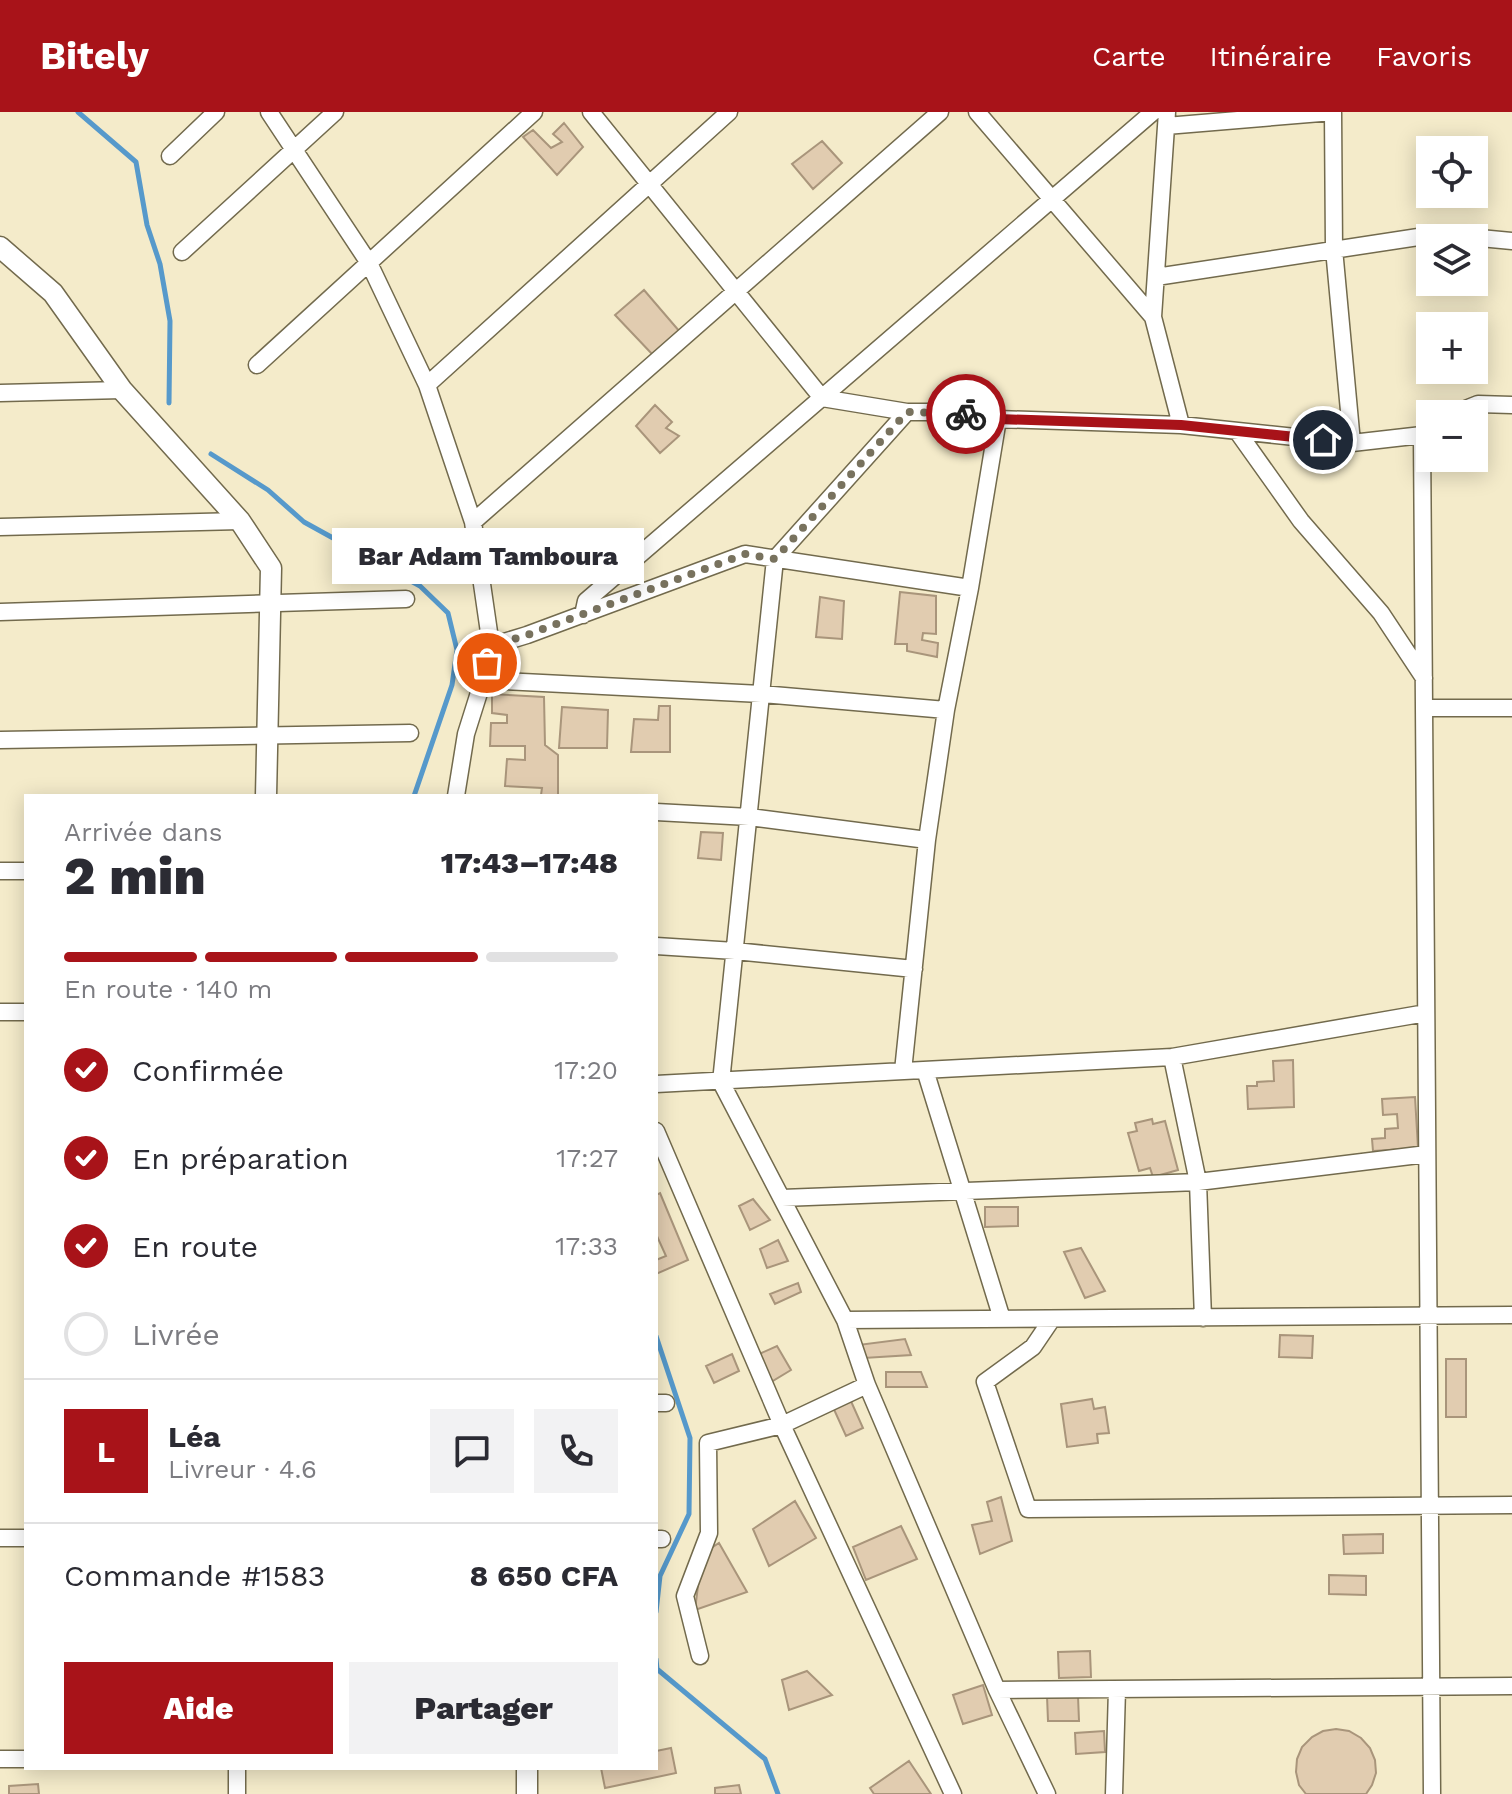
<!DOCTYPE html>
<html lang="fr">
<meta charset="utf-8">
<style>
body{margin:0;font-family:"Work Sans",sans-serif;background:#f2f2f3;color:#2b2b33;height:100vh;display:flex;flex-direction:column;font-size:30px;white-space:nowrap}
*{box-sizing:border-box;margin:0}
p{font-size:26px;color:#7c7c81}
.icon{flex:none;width:44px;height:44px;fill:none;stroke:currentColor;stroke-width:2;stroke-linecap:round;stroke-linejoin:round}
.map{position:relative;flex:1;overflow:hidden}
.panel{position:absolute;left:24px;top:682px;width:634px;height:976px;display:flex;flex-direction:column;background:#fff;border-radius:0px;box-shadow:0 4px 20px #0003}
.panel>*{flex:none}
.fabs{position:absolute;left:1416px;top:24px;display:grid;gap:16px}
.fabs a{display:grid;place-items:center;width:72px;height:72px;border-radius:0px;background:#fff;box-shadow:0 4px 20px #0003;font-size:40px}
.pin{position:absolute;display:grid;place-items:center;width:68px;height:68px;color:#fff;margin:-34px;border:4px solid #fff;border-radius:50%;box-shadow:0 2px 8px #0007}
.courier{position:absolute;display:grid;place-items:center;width:80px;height:80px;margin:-40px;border:6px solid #a81319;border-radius:50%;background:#fff;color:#222;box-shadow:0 2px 10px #0007}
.bubble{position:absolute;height:56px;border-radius:0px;background:#fff;box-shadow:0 4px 20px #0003;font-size:26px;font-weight:800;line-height:56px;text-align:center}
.headline em{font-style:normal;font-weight:800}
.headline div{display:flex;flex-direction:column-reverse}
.headline{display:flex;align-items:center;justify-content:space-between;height:136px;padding:0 40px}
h1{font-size:52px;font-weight:800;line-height:60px}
.bar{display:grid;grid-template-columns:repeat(4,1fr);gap:12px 8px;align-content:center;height:96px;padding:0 40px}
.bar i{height:10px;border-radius:6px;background:#e1e1e2}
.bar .selected{background:#a81319}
.bar p{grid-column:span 4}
.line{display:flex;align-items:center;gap:20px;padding:0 40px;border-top:2px solid #e1e1e2}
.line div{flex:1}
.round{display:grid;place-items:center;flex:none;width:84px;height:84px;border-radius:0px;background:#f2f2f3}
ol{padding:0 40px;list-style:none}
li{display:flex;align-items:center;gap:24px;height:88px}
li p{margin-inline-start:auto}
li .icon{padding:8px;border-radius:50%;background:#a81319;color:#fff;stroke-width:4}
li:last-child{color:#7c7c81}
li i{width:44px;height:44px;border:4px solid #e1e1e2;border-radius:50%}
.button{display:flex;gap:16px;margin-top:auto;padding:16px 40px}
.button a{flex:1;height:92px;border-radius:0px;background:#a81319;color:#fff;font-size:32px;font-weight:800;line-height:92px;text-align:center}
.button a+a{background:#f2f2f3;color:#2b2b33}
header{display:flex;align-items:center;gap:48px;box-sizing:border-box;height:112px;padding:0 40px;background:#a81319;color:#fff}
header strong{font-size:38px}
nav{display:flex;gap:44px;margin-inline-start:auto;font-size:28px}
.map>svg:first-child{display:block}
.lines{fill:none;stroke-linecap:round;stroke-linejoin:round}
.stream{stroke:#5699cb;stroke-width:5}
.building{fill:#e1ccb0;stroke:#a9957b;stroke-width:2}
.minor-casing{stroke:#726a4d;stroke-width:19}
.tertiary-casing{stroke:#726a4d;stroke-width:23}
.minor{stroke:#fff;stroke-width:16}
.tertiary{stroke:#fff;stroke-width:20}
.done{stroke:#78725e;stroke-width:8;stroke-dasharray:0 14.4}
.route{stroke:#a81319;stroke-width:10}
</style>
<header>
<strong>Bitely</strong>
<nav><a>Carte</a><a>Itinéraire</a><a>Favoris</a></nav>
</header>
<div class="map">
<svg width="1512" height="1682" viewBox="0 0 1512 1682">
<rect width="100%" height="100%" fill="#f4ebca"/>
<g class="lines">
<path class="stream" d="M78 0 136 50 147 113 160 152 170 209 169 291
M211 342 268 378 304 410 420 474 448 501 457 538 452 573 414 684
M656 1224 690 1326 689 1402 660 1464 656 1500
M656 1547 657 1557 765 1647 778 1682"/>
</g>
<path class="building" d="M564 11 583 35 557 63 523 25 533 18 551 36 562 30 553 22Z
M822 29 842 51 813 77 792 52Z
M644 178 680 220 653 243 615 203Z
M655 293 672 310 666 316 679 324 660 341 636 314Z
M900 480 936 484V522L923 521 922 528 938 531 937 545 907 539V532H895Z
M820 485 844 489 842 527 816 525Z
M492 582 544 585 545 633 558 643V684L541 683 542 676 505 674 507 647 525 648V634H490L491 611H507V603L492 601Z
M659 594H670V640H631L634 607 658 608Z
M562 595 608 598 607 636H559Z
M701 720 723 721 721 748 698 746Z
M1293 948 1294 995 1248 997 1247 974H1257V970L1274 969 1273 949Z
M1415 985 1418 1036 1373 1039 1372 1027 1385 1026V1017L1398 1016 1397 1002 1383 1003 1382 987Z
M1152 1007 1153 1012 1165 1009 1178 1058 1153 1065 1150 1056 1139 1059 1128 1021 1137 1019 1135 1011Z
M660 1081 688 1148 656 1162V1148L666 1144 656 1122V1083Z
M753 1087 770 1108 750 1118 739 1094Z
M985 1095H1018V1114L985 1115Z
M778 1128 788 1149 767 1156 760 1137Z
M1081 1136 1105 1179 1085 1186 1064 1140Z
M798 1171 801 1180 775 1192 770 1182Z
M1280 1223 1313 1224 1312 1246 1279 1245Z
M905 1227 911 1243 864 1246 858 1233Z
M777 1234 791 1258 771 1270 757 1243Z
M732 1242 739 1259 714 1271 706 1254Z
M1446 1247H1466V1305H1446Z
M886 1260H921L927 1275H886Z
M850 1287 863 1316 846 1324 832 1293Z
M1092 1287 1094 1297 1105 1295 1109 1321 1097 1322 1098 1331 1067 1335 1061 1292Z
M1001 1385 1012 1429 980 1442 972 1413 992 1409 987 1390Z
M795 1389 816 1426 769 1454 753 1417Z
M901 1414 917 1447 866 1468 853 1435Z
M1383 1422V1441L1344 1442 1343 1423Z
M719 1431 747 1480 695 1498 702 1442Z
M1329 1463 1366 1464V1483L1329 1482Z
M1090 1539 1091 1565 1059 1566 1058 1540Z
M807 1559 832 1583 789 1598 782 1568Z
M983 1573 992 1603 963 1612 953 1583Z
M1047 1584H1078L1079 1609H1048Z
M1336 1617 1349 1619 1361 1626 1370 1636 1375 1648 1376 1661 1372 1673 1366 1682H1306L1299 1673 1296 1660 1297 1647 1302 1635 1312 1625 1323 1619Z
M1104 1619 1105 1640 1076 1642 1075 1621Z
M671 1636 676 1661 605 1676 601 1656H656V1639Z
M909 1649 931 1682H874L870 1676Z
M38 1672 39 1682H9V1674Z
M739 1673 741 1682H715V1676Z"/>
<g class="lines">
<g class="minor-casing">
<path id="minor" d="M269 0 369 151 427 273 473 410 491 534 483 568 466 622 456 684
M591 0 822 286 907 300H947L998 307 1181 313 1352 331 1422 323 1428 318
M977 0 1153 205
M1167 0 1153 205 1181 313
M1333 0 1334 137 1352 331
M1166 14 1333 0
M170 44 216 0
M182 140 335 0
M1156 165 1438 122 1512 129
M257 253 534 0
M427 273 729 0
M0 281 122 278
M907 300 775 447 721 970 845 1208 867 1273 997 1578 1047 1682
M1453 302 1478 292 1512 293
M1237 319 1301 409 1381 501 1424 566
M1422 323 1432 1682
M473 410 940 0
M0 415 240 409
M0 500 406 487
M583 503 586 489 1153 0
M491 534 527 523 745 442 970 476
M483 568 761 582 946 598
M1424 596H1512
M0 628 410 621
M656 700 749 705 927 728
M0 759H26
M656 834 735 839 914 857
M0 900H26
M1172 945 1198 1070 1203 1206
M925 958 1002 1207
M903 959 927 728 946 598 970 476 998 307
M656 972 1172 945 1426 901
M656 1019 782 1313 953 1682
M782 1086 1198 1070 1427 1042
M1052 1207 1033 1235 985 1270 1028 1397 1512 1393
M845 1208 1512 1203
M656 1291H666
M0 1426H26
M656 1427H662
M700 1544 685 1484 709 1421 708 1331 782 1313 867 1273
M997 1578 1512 1574
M0 1647H26
M237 1656V1682
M1114 1682 1117 1577"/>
</g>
<g class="tertiary-casing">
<path id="tertiary" d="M0 135 53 181 122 278 240 409 271 456 266 684
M527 1682V1656"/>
</g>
<use href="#minor" class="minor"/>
<use href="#tertiary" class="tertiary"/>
</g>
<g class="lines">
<path class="done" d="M487 551 491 534 527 523 745 442 775 447 907 300 966 302"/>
<path class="route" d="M966 302 998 307 1181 313 1323 328"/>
</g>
</svg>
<div class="fabs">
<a><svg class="icon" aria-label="locate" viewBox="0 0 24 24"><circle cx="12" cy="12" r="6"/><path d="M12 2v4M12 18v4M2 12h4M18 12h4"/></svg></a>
<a><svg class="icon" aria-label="layers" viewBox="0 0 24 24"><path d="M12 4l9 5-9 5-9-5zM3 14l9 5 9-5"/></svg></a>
<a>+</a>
<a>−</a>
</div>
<div class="pin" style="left:487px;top:551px;background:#ea580c"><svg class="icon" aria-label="bag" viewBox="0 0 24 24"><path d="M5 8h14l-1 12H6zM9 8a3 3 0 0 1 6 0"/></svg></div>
<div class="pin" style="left:1323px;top:328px;background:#1f2937"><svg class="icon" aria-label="home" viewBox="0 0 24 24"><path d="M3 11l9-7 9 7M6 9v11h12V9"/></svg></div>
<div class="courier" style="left:966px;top:302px"><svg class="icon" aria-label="bike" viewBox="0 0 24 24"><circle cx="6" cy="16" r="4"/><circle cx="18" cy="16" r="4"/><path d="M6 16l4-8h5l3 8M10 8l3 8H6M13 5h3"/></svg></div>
<div class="bubble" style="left:332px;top:416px;width:312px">Bar Adam Tamboura</div>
<section class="panel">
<div class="headline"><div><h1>2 min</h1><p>Arrivée dans</p></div><em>17:43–17:48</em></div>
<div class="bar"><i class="selected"></i><i class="selected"></i><i class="selected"></i><i></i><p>En route · 140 m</p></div>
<ol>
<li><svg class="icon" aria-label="check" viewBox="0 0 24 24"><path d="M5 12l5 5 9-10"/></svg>Confirmée<p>17:20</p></li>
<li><svg class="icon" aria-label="check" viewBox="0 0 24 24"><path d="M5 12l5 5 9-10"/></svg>En préparation<p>17:27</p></li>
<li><svg class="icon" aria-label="check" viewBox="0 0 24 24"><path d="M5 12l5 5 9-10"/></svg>En route<p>17:33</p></li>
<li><i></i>Livrée</li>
</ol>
<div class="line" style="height:144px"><b class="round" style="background:#a81319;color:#fff">L</b><div><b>Léa</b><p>Livreur · 4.6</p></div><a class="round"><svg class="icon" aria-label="chat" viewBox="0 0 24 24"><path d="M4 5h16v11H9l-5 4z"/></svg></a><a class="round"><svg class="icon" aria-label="phone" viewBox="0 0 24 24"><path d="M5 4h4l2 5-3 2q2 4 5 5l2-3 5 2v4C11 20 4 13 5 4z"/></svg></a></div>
<div class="line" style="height:104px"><div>Commande #1583</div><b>8 650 CFA</b></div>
<div class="button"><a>Aide</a><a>Partager</a></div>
</section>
</div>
